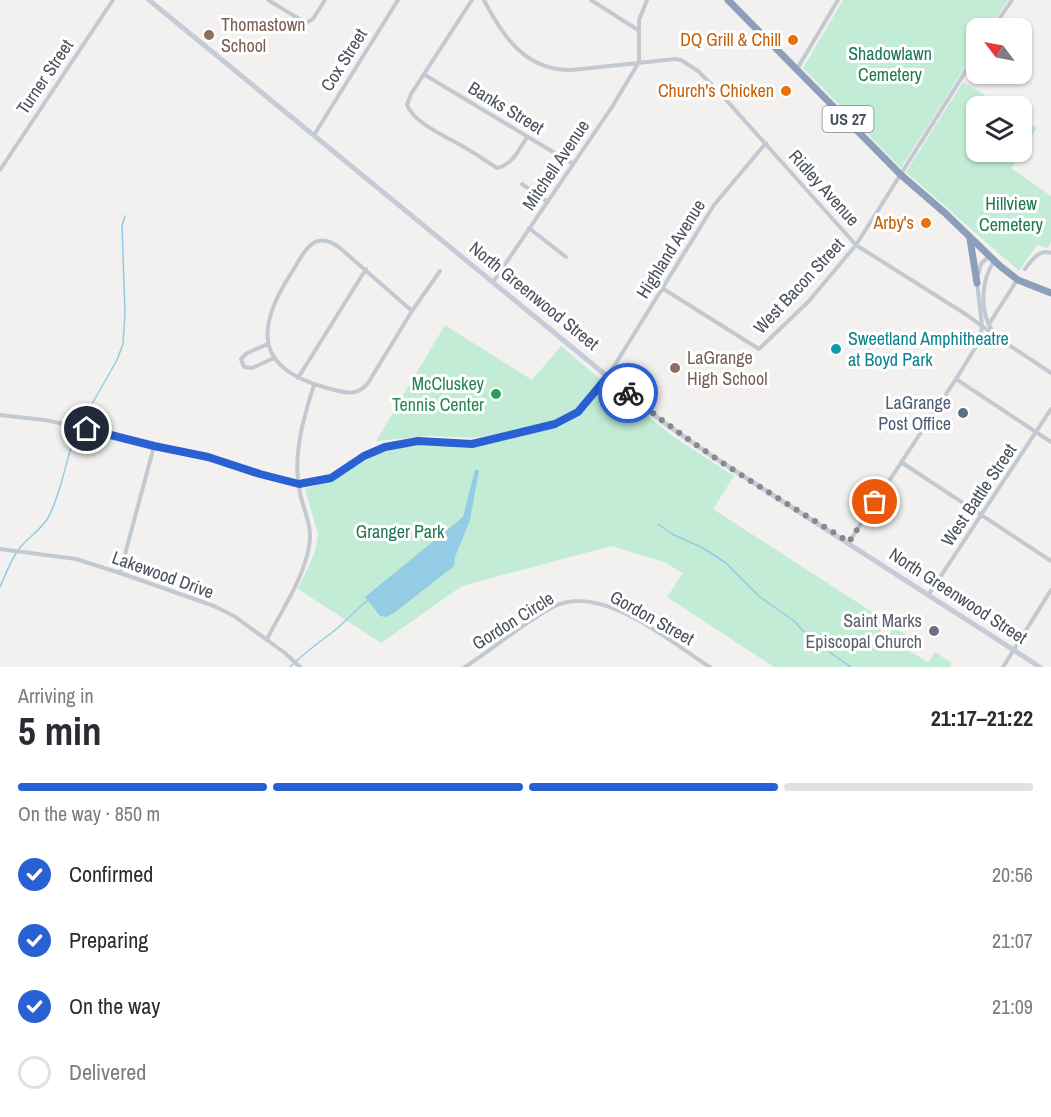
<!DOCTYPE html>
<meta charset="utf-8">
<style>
body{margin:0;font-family:"Archivo Narrow",sans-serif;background:#f7f7f7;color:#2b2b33;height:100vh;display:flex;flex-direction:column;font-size:22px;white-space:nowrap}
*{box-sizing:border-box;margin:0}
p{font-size:20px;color:#7c7c81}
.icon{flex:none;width:33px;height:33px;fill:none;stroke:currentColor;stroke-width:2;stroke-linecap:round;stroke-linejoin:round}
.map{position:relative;height:667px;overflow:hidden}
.sheet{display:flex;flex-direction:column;background:#fff;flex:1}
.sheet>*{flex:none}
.needle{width:39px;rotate:302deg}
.buttons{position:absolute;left:966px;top:18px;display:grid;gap:12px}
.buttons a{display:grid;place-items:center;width:66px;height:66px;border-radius:12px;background:#fff;box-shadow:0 2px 4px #0004;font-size:30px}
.pin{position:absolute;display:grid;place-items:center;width:51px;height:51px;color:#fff;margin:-26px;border:3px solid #fff;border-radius:50%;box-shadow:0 2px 6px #0007}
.courier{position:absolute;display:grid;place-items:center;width:60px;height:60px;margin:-30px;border:4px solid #2961d4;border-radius:50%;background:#fff;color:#222;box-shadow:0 2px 8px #0007}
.overview em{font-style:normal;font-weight:700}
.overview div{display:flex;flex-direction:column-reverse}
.overview{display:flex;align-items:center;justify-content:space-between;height:102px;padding:0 18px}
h1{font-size:39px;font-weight:700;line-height:45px}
.bar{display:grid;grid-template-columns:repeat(4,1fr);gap:9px 6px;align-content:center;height:72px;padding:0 18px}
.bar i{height:8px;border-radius:4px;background:#e1e1e2}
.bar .current{background:#2961d4}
.bar p{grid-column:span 4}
ol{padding:0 18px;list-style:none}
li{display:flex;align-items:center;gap:18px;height:66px}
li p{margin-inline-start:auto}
li .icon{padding:6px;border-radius:50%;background:#2961d4;color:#fff;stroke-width:4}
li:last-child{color:#7c7c81}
li i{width:33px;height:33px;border:3px solid #e1e1e2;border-radius:50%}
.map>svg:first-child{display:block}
.green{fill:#c3ecd7}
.water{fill:#94cbe5}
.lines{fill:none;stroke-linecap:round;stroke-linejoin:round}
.stream{stroke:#94cbe5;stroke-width:1.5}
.street{stroke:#c2c9d1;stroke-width:4}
.secondary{stroke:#c5cbd7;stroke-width:5}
.highway{stroke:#8c9eba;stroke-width:7}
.done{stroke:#858990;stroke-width:6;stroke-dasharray:0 10.8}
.route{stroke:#2961d4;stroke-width:8}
.education-dot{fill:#8d6e63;stroke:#fff;stroke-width:2}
.food-dot{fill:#e8710a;stroke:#fff;stroke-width:2}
.culture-dot{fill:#0f9aa8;stroke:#fff;stroke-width:2}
.leisure-dot{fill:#2e9e5b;stroke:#fff;stroke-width:2}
.service-dot{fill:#5c6f8a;stroke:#fff;stroke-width:2}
.worship-dot{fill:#6b7280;stroke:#fff;stroke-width:2}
.labels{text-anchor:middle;stroke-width:6;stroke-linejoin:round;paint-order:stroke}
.shield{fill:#fff;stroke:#80858d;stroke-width:1.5}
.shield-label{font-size:16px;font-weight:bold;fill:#4a515c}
.education-label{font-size:18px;fill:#785e54;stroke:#fff;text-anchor:start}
.food-label{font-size:18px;fill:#c56008;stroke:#fff;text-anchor:end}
.park-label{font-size:18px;fill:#207856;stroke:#fff}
.street-label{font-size:18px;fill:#4a515c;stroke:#fff}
.culture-label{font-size:18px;fill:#0d838f;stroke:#fff;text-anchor:start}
.leisure-label{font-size:18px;fill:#27864d;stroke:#fff;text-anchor:end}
.service-label{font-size:18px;fill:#4e5e75;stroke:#fff;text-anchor:end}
.worship-label{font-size:18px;fill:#5b616d;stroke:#fff;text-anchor:end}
</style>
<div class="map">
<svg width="1051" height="667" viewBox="0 0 1051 667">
<rect width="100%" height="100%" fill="#f2f1f0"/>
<path class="green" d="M843 0H1008L990 28H976V50L901 168 803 68Z
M963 82 1003 106H976V152H1022V118L1037 128 1011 168 1051 196V242L1048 248 1037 245 1019 271 906 172Z
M445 325 532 380 561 346 601 380 577 409 559 419 545 424 474 438 430 436 376 441Z
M607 382 671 435 734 476 713 509 886 621 880 632 887 637 894 627 911 638 905 648 928 662 935 652 952 663 949 667H774L667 597 683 573 664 562 611 546 462 586 381 643 298 589 315 552 318 534 305 489 335 479 375 455 396 448 430 444 471 448 560 427 577 417 588 406Z"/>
<path class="water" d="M475 470H479L470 520 455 557 454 566 394 613 386 617 380 616 365 597 463 517Z"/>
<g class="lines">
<path class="stream" d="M80 425 117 360 123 344 125 313 122 226 125 216
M658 524 672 534 703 548 726 563 760 597 794 621 811 639 851 667
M0 587C6 574 10 561 19 549 27 538 40 531 48 518 63 490 65 458 78 429
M290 667C304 653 318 643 334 631 346 621 357 609 369 599"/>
<path class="street" d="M268 0 306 23 313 19 325 0
M472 0 411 94 407 105C415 124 447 137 464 147 476 154 486 161 497 168 512 165 519 150 527 137
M484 0C503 37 526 71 572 70L675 59 681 60 698 71 720 93 856 245 967 315 997 337 1051 373
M591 0 638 30
M993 28 1012 0
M797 69 838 0
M425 75 573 164
M314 135 398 0
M0 170 113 0
M522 184 548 202
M529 228 566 257
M1025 269C1031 261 1040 248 1051 253
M978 275 981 264 989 256
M493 282 612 107 639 62V20L647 0
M662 288 759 349 808 302 856 245 976 55
M412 311 340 248C333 243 325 238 315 242 304 248 297 265 290 275 255 330 256 369 327 388 343 392 356 398 368 383L412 311 440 271
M989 324 1017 280
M993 332C979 311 981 281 994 261
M980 340 988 335 994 337
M268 344 247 353 241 359 244 367 252 368 274 358
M298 378 366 269
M956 379 1051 442
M0 415 45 420 108 433 154 446 208 457 260 474 299 484 331 478 364 456 385 447 418 441 472 444 555 424 578 412 608 376 714 205 766 143
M901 462 1051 561
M849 542 956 379 980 340 982 326 977 282
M0 549 76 559 123 574 214 606 234 616 285 653 300 667
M120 573 154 446
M929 594 1051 409
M267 639C282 610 303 579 309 547 313 526 304 512 300 493 292 457 303 419 314 385
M465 667C494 648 522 624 553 607 601 582 670 642 710 667
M1003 667 1051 590"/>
<path class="secondary" d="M149 0 663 422 709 454 1040 667"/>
<path class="highway" d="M728 0 901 175 945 213 1000 266 1018 280 1051 293
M970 239 977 283"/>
</g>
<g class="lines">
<path class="done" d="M628 393C696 450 773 495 849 542L875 502"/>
<path class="route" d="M87 429 154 446 208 457 260 474 299 484 331 478 364 456 385 447 418 441 472 444 555 424 578 412 608 376 628 393"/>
</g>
<g class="education-dot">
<circle cx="209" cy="35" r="6"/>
<circle cx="675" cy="368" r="6"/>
</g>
<g class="food-dot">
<circle cx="793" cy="40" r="6"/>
<circle cx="786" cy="91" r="6"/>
<circle cx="926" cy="223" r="6"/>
</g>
<circle class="culture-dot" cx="836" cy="349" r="6"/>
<circle class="leisure-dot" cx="496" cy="394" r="6"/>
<circle class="service-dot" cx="963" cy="413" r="6"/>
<circle class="worship-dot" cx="934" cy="631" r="6"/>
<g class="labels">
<rect class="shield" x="822.5" y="106" width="51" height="26" rx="4.5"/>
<g class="shield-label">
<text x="848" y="125">US 27</text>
</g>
<g class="education-label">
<text x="221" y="31">Thomastown<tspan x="221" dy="21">School</tspan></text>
<text x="687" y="364">LaGrange<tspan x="687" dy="21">High School</tspan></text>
</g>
<g class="food-label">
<text x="781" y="46">DQ Grill &amp; Chill</text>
<text x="774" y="97">Church's Chicken</text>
<text x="914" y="229">Arby's</text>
</g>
<g class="park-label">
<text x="890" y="60">Shadowlawn<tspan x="890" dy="21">Cemetery</tspan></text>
<text x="1011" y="210">Hillview<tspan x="1011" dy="21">Cemetery</tspan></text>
<text x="400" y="538">Granger Park</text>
</g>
<g class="street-label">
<text transform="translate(344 60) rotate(-58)" y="6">Cox Street</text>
<text transform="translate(45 77) rotate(-56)" y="6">Turner Street</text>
<text transform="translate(506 108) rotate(31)" y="6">Banks Street</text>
<text transform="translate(556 165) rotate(-56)" y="6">Mitchell Avenue</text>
<text transform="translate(824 188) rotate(48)" y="6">Ridley Avenue</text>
<text transform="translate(671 249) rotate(-58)" y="6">Highland Avenue</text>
<text transform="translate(799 286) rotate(-47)" y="6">West Bacon Street</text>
<text transform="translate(534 296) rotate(39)" y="6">North Greenwood Street</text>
<text transform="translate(979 495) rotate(-56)" y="6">West Battle Street</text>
<text transform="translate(163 575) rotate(20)" y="6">Lakewood Drive</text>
<text transform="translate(958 596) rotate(33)" y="6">North Greenwood Street</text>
<text transform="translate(652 618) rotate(29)" y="6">Gordon Street</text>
<text transform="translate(513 621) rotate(-32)" y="6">Gordon Circle</text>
</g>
<g class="culture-label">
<text x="848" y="345">Sweetland Amphitheatre<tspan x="848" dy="21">at Boyd Park</tspan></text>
</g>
<g class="leisure-label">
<text x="484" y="390">McCluskey<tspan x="484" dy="21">Tennis Center</tspan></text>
</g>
<g class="service-label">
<text x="951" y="409">LaGrange<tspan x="951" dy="21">Post Office</tspan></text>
</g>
<g class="worship-label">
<text x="922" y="627">Saint Marks<tspan x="922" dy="21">Episcopal Church</tspan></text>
</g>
</g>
</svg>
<div class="buttons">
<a><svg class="needle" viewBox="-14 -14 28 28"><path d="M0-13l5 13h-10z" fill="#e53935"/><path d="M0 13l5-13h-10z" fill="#7c7c81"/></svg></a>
<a><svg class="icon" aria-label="layers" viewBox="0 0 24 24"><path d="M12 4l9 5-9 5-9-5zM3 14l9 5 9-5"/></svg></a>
</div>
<div class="pin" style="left:875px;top:502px;background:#ea580c"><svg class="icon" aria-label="bag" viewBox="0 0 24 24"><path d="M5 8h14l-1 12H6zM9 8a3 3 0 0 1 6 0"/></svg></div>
<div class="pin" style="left:87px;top:429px;background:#1f2937"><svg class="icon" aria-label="home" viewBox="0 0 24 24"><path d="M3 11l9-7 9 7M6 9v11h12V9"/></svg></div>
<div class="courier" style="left:628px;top:393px"><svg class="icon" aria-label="bike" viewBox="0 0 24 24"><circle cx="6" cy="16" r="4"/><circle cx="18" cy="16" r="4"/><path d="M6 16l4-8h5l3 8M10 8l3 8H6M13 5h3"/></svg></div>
</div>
<section class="sheet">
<div class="overview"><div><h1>5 min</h1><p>Arriving in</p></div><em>21:17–21:22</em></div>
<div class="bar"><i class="current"></i><i class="current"></i><i class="current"></i><i></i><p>On the way · 850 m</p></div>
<ol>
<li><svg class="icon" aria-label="check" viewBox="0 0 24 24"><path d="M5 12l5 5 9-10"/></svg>Confirmed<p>20:56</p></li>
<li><svg class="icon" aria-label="check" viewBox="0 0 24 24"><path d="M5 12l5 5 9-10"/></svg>Preparing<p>21:07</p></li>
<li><svg class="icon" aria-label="check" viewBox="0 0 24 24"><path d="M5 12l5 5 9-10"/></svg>On the way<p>21:09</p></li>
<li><i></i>Delivered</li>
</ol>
</section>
